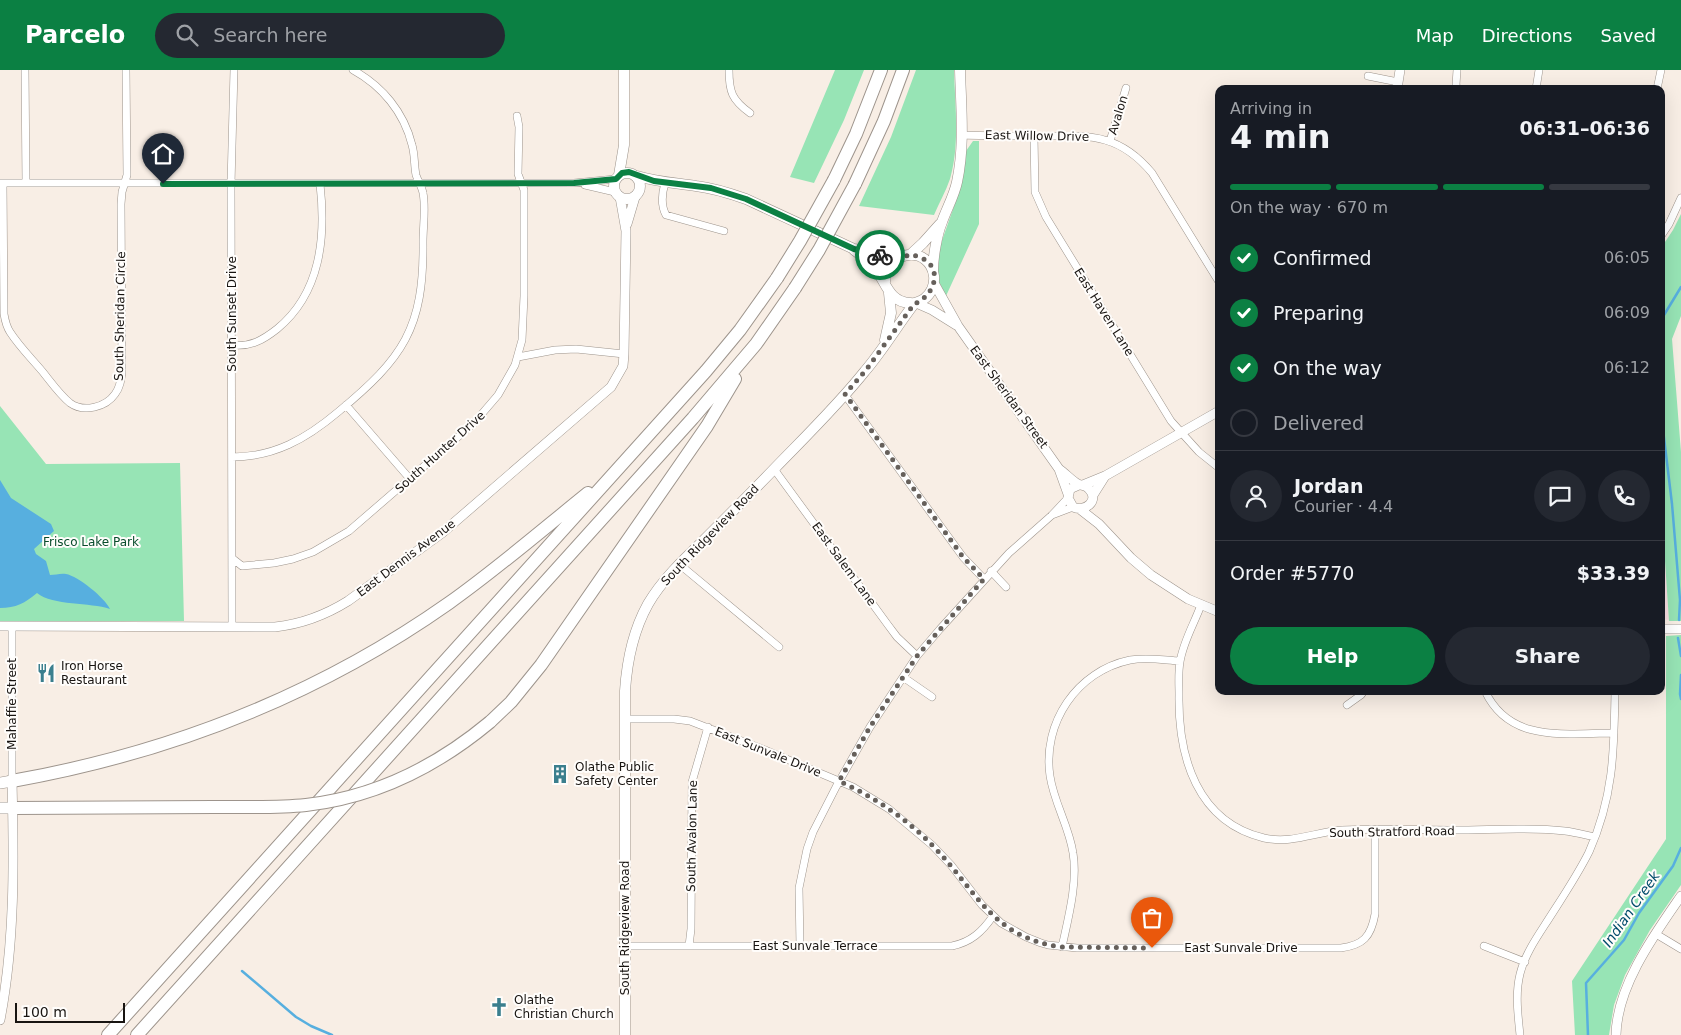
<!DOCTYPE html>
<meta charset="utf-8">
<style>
body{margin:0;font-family:"DejaVu Sans",sans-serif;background:#242831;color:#f1f3f6;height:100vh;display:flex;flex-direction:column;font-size:19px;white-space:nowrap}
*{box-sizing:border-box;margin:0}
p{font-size:16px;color:#9ea1a6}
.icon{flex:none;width:28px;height:28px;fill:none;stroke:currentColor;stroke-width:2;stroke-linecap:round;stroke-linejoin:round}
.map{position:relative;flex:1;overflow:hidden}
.sheet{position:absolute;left:1215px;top:15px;width:450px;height:610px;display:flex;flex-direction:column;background:#171b24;border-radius:10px;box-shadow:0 5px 20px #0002}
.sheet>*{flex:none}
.scale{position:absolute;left:15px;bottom:12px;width:110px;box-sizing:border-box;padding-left:5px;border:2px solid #181411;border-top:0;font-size:14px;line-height:18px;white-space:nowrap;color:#181411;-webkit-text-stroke:4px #fffdfb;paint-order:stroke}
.pin{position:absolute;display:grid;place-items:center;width:42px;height:42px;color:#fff;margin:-51px -21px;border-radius:50% 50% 50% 0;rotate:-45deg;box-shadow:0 0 5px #0007}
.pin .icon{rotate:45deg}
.courier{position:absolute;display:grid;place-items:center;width:50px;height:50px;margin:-25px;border:4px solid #0b8043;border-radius:50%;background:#fff;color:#222;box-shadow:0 1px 6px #0007}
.head em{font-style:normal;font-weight:700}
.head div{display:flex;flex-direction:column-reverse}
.head{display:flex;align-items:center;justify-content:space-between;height:85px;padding:0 15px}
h1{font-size:32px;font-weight:700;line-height:38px}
.bar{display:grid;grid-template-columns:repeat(4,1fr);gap:8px 5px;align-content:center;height:60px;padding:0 15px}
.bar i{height:6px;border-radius:4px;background:#363941}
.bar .active{background:#0b8043}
.bar p{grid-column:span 4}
.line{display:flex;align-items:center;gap:12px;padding:0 15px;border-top:1px solid #363941}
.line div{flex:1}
.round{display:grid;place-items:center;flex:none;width:52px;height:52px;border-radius:26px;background:#242831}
ol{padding:0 15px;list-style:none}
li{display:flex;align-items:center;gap:15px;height:55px}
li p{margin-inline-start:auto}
li .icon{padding:5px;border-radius:50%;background:#0b8043;color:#fff;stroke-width:4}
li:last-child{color:#9ea1a6}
li i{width:28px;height:28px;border:2px solid #363941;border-radius:50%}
.button{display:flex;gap:10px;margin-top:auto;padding:10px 15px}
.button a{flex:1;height:58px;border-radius:30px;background:#0b8043;color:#fff;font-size:20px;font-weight:700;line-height:58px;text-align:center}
.button a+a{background:#242831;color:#f1f3f6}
header{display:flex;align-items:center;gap:30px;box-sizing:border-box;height:70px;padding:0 25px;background:#0b8043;color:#fff}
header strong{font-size:24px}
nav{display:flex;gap:28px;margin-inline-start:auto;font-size:18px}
.search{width:350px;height:45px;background:#242831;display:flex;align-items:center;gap:12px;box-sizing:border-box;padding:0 18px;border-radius:28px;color:#9ea1a6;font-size:19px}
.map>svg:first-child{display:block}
.education{fill:#f9dee2}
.green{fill:#97e4b5}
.water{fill:#57afdf}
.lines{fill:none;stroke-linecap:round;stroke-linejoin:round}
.stream{stroke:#57afdf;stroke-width:2.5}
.minor-casing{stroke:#9d948c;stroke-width:8}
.tertiary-casing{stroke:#9d948c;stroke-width:10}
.secondary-casing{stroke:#9d948c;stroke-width:11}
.primary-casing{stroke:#9d948c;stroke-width:12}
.motorway-casing{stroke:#9d948c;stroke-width:14}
.minor{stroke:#fff;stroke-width:7}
.tertiary{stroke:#fff;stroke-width:9}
.secondary{stroke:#fff;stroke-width:10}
.primary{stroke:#fff;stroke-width:11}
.motorway{stroke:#fff;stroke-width:12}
.motorway-bridge-casing{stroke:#9d948c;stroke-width:14;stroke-linecap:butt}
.motorway-bridge{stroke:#fff;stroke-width:12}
.done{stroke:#66605b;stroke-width:5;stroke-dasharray:0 9}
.route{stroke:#0b8043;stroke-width:6}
.labels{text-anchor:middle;stroke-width:4;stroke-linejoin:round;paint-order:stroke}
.street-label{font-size:12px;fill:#181411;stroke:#fffdfb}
.park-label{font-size:12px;fill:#084c2c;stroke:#fffdfb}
.poi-label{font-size:12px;fill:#181411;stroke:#fffdfb;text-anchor:start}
.water-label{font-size:14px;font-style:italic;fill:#004b6b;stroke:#fffdfb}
</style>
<header>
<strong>Parcelo</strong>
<div class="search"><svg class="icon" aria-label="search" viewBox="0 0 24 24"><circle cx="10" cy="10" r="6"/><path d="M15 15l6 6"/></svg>Search here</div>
<nav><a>Map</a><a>Directions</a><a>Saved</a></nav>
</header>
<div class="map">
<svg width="1681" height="965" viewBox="0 0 1681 965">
<rect width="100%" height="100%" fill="#f8eee5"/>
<path class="education" d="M1661 431 1669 550 1661 549Z"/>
<path class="green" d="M835 0H864L844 50 814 113 790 107Z
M916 0H954C955 35 960 75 950 109 946 121 939 133 934 145L859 136 891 67Z
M973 71H979V154L946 226 938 210 937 201 939 179 958 125 966 81Z
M1681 144V246L1672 269 1681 382V551H1669L1661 431V213L1663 210 1661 208V178L1673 160Z
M0 336 46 394 180 393 184 551H0Z
M1681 565V815L1650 860 1625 905 1614 935 1609 965H1575L1572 911 1666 769V566Z"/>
<path class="water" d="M0 410 11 428 51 454 54 461 34 479 36 484 46 491 50 505C55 505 61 503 66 504 78 506 105 528 110 539 90 532 53 536 37 523 25 533 16 538 0 538Z"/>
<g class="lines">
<path class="stream" d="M1661 250 1681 217
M1661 343 1672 434 1680 530 1679 550
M1678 568 1681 586
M1681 605 1680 624 1681 629
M242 901 296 947 311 956 332 965
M1588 965 1586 913 1624 870 1639 843 1673 796 1681 778"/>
<g class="minor-casing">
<path id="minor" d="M25 0 26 113
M729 0C729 22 732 30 750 43
M1457 0 1456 15 1458 19
M1368 6 1398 12
M1536 19 1539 0
M1657 19 1661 0
M962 65C988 66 1014 66 1040 66 1088 66 1118 62 1152 103L1219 212
M1034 66 1035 122 1046 147 1171 351 1199 382 1219 398
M1110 71 1126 18
M1 113H574L615 109
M3 113 4 244C5 250 6 256 10 262 19 276 31 288 42 301 51 312 59 324 70 333 84 343 106 337 115 324 120 318 121 310 122 302L121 134 122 122 127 105 126 0
M665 113C662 123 660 134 666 145L724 161
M585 115 615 122
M1661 166 1669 154 1681 128
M232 275C251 277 263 270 277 259 321 223 326 167 320 114
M518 287 555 280 576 279 624 284
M845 325 963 487 984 509
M346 335 410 409
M232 387C274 387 306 369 338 342 403 288 424 259 423 172 423 156 426 138 423 123 422 117 418 111 416 105 414 95 415 85 412 75 404 42 382 16 353 0
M774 399 888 555 897 567 917 586
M1052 445 1073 437
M233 489 242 496 274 493 293 489 313 482 349 461 474 353 498 325 515 295 522 270 524 226V120L518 104 519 57 517 46
M679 494 779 577
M991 501 1006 517
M1201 535C1194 554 1183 572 1180 592 1178 603 1179 614 1179 625 1178 687 1197 752 1264 768 1292 774 1315 762 1342 760 1379 758 1418 760 1455 760 1491 760 1529 757 1565 761 1575 762 1585 765 1594 767
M12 556V711
M232 557 231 114 234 0
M903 607 932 627
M1485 621C1510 674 1566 663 1614 663
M1347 635 1361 625 1364 621
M625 649H674L690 651 765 680 853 717 889 739 932 775 951 795 982 835 1001 853 1026 867 1041 873 1048 875 1077 878H1341C1363 875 1371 867 1375 844V760
M1656 864 1681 879
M625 876H952C971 872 982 862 993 846
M689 876 691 859 692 712 708 657
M800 876 799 818 807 779 813 762 836 717 870 657 917 586 940 559 1009 483 1052 445 1068 428
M1484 876 1525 892
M1062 877C1068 849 1078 812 1073 783 1069 756 1054 733 1050 706 1042 653 1077 601 1130 590 1147 587 1163 590 1180 591
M1520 965C1518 945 1515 924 1520 904 1525 884 1537 867 1548 850 1562 828 1577 806 1589 782 1614 726 1614 680 1615 621"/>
</g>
<g class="tertiary-casing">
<path id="tertiary" d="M1397 19 1400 0
M627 154 635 127
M934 213 958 256 1059 399 1068 424
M916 233 932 240 956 255
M1059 399C1065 403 1072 411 1078 414 1082 416 1086 415 1089 419 1100 430 1085 443 1073 437L1068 428 1070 419 1079 415
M1083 415 1105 406 1219 341
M1093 425 1105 406
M1081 440 1099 454 1131 488 1151 505 1188 529 1219 542
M0 556 275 557C302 554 324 546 348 531L442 463 611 317 623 296 624 284 626 161 620 127
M1661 559H1681
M0 950C15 872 14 791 12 711
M1616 965C1617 916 1654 865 1681 826"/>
</g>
<g class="secondary-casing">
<path id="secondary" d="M614 116a13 13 0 1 1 26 0a13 13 0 1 1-26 0Z
M619 105 624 75V0
M637 106C657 112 676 113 696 116 713 118 729 123 746 129L854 179 899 187
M854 180C861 185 869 191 874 197 886 211 888 232 910 233 915 234 919 232 924 229 931 224 935 215 934 206 930 175 886 179 885 212
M910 185 923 173 940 154
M933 201C933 187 937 164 942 152 947 138 954 126 957 112 965 75 961 37 960 0
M885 270 891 243 889 223
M625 965V621C627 590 633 561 648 534 662 510 683 490 703 471 727 447 751 423 775 398 805 367 838 335 865 301 883 280 897 256 914 234"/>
</g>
<g class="primary-casing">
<path id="primary" d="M0 713 12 711
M0 738H13"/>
</g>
<g class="motorway-casing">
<path id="motorway" d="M834 110 856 64 881 0
M855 114 884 51 903 0
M490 652 511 632 541 595 707 356 735 309
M12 711C170 683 317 626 449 533 497 499 542 460 588 423
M13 738 214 737
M108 965 706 301 740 260 777 208
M137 965 693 348 756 274 795 218"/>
</g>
<use href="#minor" class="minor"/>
<use href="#tertiary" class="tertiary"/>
<use href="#secondary" class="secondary"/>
<use href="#primary" class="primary"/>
<use href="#motorway" class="motorway"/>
<g class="motorway-bridge-casing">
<path id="motorway-bridge" d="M777 208 800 171 834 110
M795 218 819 180 855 114
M214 737C245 737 276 738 306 735 376 727 436 697 490 652"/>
</g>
<use href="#motorway-bridge" class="motorway-bridge"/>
</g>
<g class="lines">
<path class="done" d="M880 185C886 186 894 188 900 187 907 186 912 184 919 187 944 196 936 225 914 234L866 300 845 324 963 487 984 509 917 586 870 657 839 711C874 727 907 749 933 776 977 821 992 868 1062 877L1152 878"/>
<path class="route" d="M163 114 574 113 616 109 622 103 629 102 654 111 711 118 746 129 854 179 880 185"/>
</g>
<defs>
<g id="restaurant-bare" transform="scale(1.5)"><path d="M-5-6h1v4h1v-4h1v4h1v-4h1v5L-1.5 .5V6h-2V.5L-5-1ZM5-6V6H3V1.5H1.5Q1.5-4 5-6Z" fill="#3b7f8e" stroke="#fffdfb" stroke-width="2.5" paint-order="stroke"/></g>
<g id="building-bare" transform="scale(1.5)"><path d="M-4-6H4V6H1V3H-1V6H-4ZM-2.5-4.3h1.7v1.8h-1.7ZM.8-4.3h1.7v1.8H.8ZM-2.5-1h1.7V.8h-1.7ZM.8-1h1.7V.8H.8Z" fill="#3b7f8e" stroke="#fffdfb" stroke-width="2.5" paint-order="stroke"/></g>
<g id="church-bare" transform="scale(1.5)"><path d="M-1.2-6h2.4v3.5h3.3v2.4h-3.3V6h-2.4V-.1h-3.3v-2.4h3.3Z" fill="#3b7f8e" stroke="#fffdfb" stroke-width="2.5" paint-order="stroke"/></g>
</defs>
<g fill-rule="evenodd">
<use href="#restaurant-bare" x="46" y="603"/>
<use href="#building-bare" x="560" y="704"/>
<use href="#church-bare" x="499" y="937"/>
</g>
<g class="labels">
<g class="street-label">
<text transform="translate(1118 45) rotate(-73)" y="4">Avalon</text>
<text transform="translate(1037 66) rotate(1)" y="4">East Willow Drive</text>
<text transform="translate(1104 242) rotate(58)" y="4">East Haven Lane</text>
<text transform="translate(232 244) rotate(-90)" y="4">South Sunset Drive</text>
<text transform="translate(120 246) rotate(-89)" y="4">South Sheridan Circle</text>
<text transform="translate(1009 327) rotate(54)" y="4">East Sheridan Street</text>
<text transform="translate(440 382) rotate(-42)" y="4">South Hunter Drive</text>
<text transform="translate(710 465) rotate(-46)" y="4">South Ridgeview Road</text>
<text transform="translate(406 488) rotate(-37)" y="4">East Dennis Avenue</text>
<text transform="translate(844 494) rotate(54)" y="4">East Salem Lane</text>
<text transform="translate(12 634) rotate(-90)" y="4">Mahaffie Street</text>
<text transform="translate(768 682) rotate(22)" y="4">East Sunvale Drive</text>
<text transform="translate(1392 762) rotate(-1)" y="4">South Stratford Road</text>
<text transform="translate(692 766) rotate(-89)" y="4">South Avalon Lane</text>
<text transform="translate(625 858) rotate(-90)" y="4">South Ridgeview Road</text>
<text x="815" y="880">East Sunvale Terrace</text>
<text x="1241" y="882">East Sunvale Drive</text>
</g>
<g class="park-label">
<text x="91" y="476">Frisco Lake Park</text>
</g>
<g class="poi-label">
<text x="61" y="600">Iron Horse<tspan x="61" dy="14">Restaurant</tspan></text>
<text x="575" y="701">Olathe Public<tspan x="575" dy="14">Safety Center</tspan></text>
<text x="514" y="934">Olathe<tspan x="514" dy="14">Christian Church</tspan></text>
</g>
<g class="water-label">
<text transform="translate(1631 839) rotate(-55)" y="5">Indian Creek</text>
</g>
</g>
</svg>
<div class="scale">100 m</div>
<div class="pin" style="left:1152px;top:878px;background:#ea580c"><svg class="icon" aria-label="bag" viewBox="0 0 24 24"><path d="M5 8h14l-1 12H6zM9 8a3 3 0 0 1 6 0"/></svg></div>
<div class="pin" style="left:163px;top:114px;background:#1f2937"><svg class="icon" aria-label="home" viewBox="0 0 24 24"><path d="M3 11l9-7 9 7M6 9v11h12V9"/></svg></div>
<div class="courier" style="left:880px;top:185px"><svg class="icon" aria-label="bike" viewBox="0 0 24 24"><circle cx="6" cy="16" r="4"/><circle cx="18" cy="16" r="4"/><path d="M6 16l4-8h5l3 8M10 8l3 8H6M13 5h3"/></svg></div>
<section class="sheet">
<div class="head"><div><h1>4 min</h1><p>Arriving in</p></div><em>06:31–06:36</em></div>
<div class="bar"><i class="active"></i><i class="active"></i><i class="active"></i><i></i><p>On the way · 670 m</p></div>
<ol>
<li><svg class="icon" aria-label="check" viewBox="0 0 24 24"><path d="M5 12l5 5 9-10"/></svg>Confirmed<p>06:05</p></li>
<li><svg class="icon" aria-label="check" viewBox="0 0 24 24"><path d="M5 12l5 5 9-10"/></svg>Preparing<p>06:09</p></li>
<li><svg class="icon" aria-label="check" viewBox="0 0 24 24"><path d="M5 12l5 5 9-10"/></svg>On the way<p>06:12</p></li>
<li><i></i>Delivered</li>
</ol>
<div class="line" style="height:90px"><a class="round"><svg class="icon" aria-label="person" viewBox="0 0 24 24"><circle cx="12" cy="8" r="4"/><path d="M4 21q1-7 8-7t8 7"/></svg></a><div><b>Jordan</b><p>Courier · 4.4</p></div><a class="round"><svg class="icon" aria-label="chat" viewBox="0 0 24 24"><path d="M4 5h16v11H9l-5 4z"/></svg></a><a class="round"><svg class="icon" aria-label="phone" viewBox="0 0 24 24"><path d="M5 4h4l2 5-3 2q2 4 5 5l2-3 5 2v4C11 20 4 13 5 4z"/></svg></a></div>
<div class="line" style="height:65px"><div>Order #5770</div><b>$33.39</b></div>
<div class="button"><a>Help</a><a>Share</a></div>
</section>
</div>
